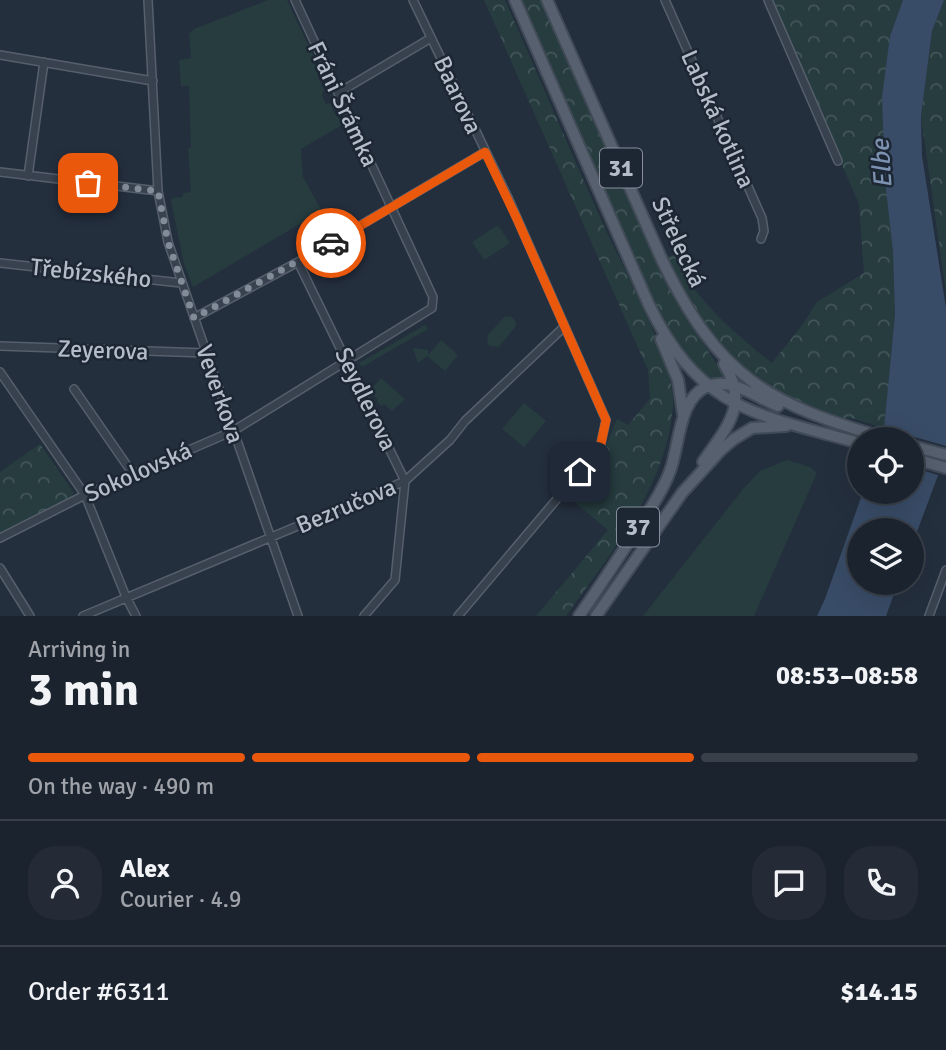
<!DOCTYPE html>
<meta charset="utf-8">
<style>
body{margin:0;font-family:Signika,sans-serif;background:#242b36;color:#f1f3f6;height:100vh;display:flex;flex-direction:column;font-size:26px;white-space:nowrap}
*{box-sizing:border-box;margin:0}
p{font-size:23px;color:#a0a4aa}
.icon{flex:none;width:38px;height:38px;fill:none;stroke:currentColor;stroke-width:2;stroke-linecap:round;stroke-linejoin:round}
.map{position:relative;height:616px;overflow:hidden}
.details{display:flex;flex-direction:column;background:#1b232e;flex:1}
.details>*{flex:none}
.buttons{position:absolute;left:847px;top:427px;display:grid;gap:14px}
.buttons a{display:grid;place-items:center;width:77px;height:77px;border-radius:50%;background:#1b232e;box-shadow:0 7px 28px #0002,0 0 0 2px #39404a;font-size:35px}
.pin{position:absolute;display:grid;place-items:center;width:60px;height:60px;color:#fff;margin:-30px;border-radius:14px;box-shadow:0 4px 10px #0006}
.courier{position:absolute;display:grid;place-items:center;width:70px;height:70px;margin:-35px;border:5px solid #ea580c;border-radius:50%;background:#fff;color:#222;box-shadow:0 2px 9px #0007}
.summary em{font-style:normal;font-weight:800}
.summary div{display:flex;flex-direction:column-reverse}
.summary{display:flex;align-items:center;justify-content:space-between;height:119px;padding:0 28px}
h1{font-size:46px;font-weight:800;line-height:52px}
.bar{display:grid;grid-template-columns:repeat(4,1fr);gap:10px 7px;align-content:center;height:84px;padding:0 28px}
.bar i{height:9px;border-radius:5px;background:#39404a}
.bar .current{background:#ea580c}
.bar p{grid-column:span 4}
.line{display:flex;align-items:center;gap:18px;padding:0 28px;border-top:2px solid #39404a}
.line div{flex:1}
.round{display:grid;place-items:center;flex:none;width:74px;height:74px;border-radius:28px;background:#242b36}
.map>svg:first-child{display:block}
.grass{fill:#263c3f}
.park{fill:url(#park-crowns)}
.water{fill:#394c67}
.pier{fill:#242f3e}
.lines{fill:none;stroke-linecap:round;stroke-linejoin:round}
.street-casing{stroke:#565f6c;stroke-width:10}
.primary-casing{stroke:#414a57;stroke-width:14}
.street{stroke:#38414e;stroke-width:7}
.primary{stroke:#56606e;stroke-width:10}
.done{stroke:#828b98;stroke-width:7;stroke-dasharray:0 12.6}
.route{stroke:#ea580c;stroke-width:9}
.labels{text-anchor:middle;stroke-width:5;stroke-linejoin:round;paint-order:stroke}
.shield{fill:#1d2633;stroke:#878f9c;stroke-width:2}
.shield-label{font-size:23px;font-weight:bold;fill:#b4bcc9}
.street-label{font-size:24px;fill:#b4bcc9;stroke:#1d2633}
.water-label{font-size:26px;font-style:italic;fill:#7c92b1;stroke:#1d2633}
</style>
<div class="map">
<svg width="946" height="616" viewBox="0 0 946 616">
<defs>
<pattern id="park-crowns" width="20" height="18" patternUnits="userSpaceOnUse" patternTransform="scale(1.75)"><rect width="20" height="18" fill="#263c3f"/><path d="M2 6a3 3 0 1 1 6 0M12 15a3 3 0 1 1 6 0" fill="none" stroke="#435659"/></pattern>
</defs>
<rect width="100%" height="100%" fill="#242f3e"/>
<path class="grass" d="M268 0H287L320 70 318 77 324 90 322 95 326 104 330 103 336 116 345 123 301 149 303 177 322 211 193 287 184 264 171 201 173 198 183 197V193L191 192 188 148H191L189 86H181L179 60 191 58 189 34 194 29Z
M498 225 510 243 484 260 472 242Z
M511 316 516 322 515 327 499 347 490 346 487 343 488 335 504 317Z
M425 325 428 329 362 367 359 363Z
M441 340 458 355 445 371 427 356 418 363 413 348 428 350V355Z
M381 378 405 399 392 411 384 404 382 406 377 402 378 400 370 391Z
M524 403 546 421 524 447 502 429Z
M787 460 810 467 817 473 754 616H643L743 489 760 471Z"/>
<path class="park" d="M484 0H505C538 75 570 150 603 224 622 266 677 365 673 406 667 486 611 553 566 616H536L608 530 566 495 605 448 617 419 628 425 650 399 648 370Z
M521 0H542L656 261 686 317 726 378 709 380C688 359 672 338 657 312Z
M770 0H903L890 36 895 314 884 428 848 417 841 421C822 412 801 405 782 395 725 363 696 312 665 257L674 255C695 300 733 332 772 363L803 324 817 302 864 273 859 204Z
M944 0H946V293L921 116 932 31Z
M40 444 74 493 70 498 0 533V472Z"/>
<path class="water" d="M903 0H944L932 31 921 116 922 156 946 308V454L912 545V530H859V583H898L886 616H817L825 599 863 492H912V439H880L884 428 895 314 893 251 885 181 882 97 890 36Z"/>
<path class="pier" d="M880 427 946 446V463L941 476 912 467V439H877Z"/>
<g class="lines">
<g class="street-casing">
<path id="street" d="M148 0 158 191 168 242 298 616
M413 0 509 200 606 420 600 448 458 616
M665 0 762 218 764 231 761 239
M768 0 838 161
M0 55 153 81
M338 93 431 38
M0 172 158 191
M28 176 44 62
M298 262 405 481 395 580 364 616
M0 263 181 283
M194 318 298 262 485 152
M0 346 206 353
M0 372 85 495 126 597 136 616
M74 389 133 474
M0 538 85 495 233 431 432 308 433 297 295 0
M0 568 30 616
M83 616 405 481 450 440 465 421 564 327
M929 616 946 570"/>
</g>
<g class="primary-casing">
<path id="primary" d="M515 0 649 305C700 410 756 414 859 443
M547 0 662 260C719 378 767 404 889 439
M661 339 678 380 683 414
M912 446 946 455
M912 458 946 468
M703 462C726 428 750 405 724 364
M579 616C599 588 617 560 636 531 648 512 662 493 670 471 680 445 678 398 708 386 732 377 757 398 778 406
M596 616 682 493 721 450 734 439 752 428 786 426"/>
</g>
<use href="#street" class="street"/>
<use href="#primary" class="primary"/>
</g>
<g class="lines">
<path class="done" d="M88 183 158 191 168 242 194 318 331 243"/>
<path class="route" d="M331 243 485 152 517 219 606 420 600 448 580 472"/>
</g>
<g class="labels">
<g class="shield">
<rect x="600" y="148.5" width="42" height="39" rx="5"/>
<rect x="617" y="507.5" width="42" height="39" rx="5"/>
</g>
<g class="shield-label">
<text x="621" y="176">31</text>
<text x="638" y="535">37</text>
</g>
<g class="street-label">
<text transform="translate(458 95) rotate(65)" y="8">Baarova</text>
<text transform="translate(343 104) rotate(65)" y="8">Fráni Šrámka</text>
<text transform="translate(718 119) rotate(66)" y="8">Labská kotlina</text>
<text transform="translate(679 242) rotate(65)" y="8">Střelecká</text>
<text transform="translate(91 273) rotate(6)" y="8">Třebízského</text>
<text transform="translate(103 350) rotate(2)" y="8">Zeyerova</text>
<text transform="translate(220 394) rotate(71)" y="8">Veverkova</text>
<text transform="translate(366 399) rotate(64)" y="8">Seydlerova</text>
<text transform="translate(138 472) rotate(-24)" y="8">Sokolovská</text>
<text transform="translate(346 506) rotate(-23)" y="8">Bezručova</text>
</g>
<g class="water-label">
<text transform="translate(881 164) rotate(-94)" y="9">Elbe</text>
</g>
</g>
</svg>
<div class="buttons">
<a><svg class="icon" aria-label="locate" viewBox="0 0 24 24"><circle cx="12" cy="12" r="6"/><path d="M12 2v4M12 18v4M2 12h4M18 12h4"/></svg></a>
<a><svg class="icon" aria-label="layers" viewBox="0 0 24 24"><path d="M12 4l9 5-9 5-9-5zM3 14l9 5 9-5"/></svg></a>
</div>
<div class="pin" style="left:88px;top:183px;background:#ea580c"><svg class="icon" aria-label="bag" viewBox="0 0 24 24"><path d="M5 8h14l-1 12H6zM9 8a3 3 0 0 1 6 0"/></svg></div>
<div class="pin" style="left:580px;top:472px;background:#1f2937"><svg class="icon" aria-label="home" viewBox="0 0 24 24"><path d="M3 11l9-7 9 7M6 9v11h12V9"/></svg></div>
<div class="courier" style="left:331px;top:243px"><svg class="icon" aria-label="car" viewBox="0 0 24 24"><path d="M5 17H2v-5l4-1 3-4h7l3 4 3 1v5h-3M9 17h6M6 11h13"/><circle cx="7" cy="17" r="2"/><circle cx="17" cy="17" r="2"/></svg></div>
</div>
<section class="details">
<div class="summary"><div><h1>3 min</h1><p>Arriving in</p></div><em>08:53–08:58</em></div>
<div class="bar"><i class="current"></i><i class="current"></i><i class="current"></i><i></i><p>On the way · 490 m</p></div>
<div class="line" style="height:126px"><a class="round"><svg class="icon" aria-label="person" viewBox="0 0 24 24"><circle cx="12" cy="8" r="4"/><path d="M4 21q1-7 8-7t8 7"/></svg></a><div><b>Alex</b><p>Courier · 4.9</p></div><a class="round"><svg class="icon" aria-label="chat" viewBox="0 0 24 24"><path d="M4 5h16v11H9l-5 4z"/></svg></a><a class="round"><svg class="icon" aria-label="phone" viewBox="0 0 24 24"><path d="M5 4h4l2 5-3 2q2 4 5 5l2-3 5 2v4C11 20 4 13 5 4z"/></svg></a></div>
<div class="line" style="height:91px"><div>Order #6311</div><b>$14.15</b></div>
</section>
